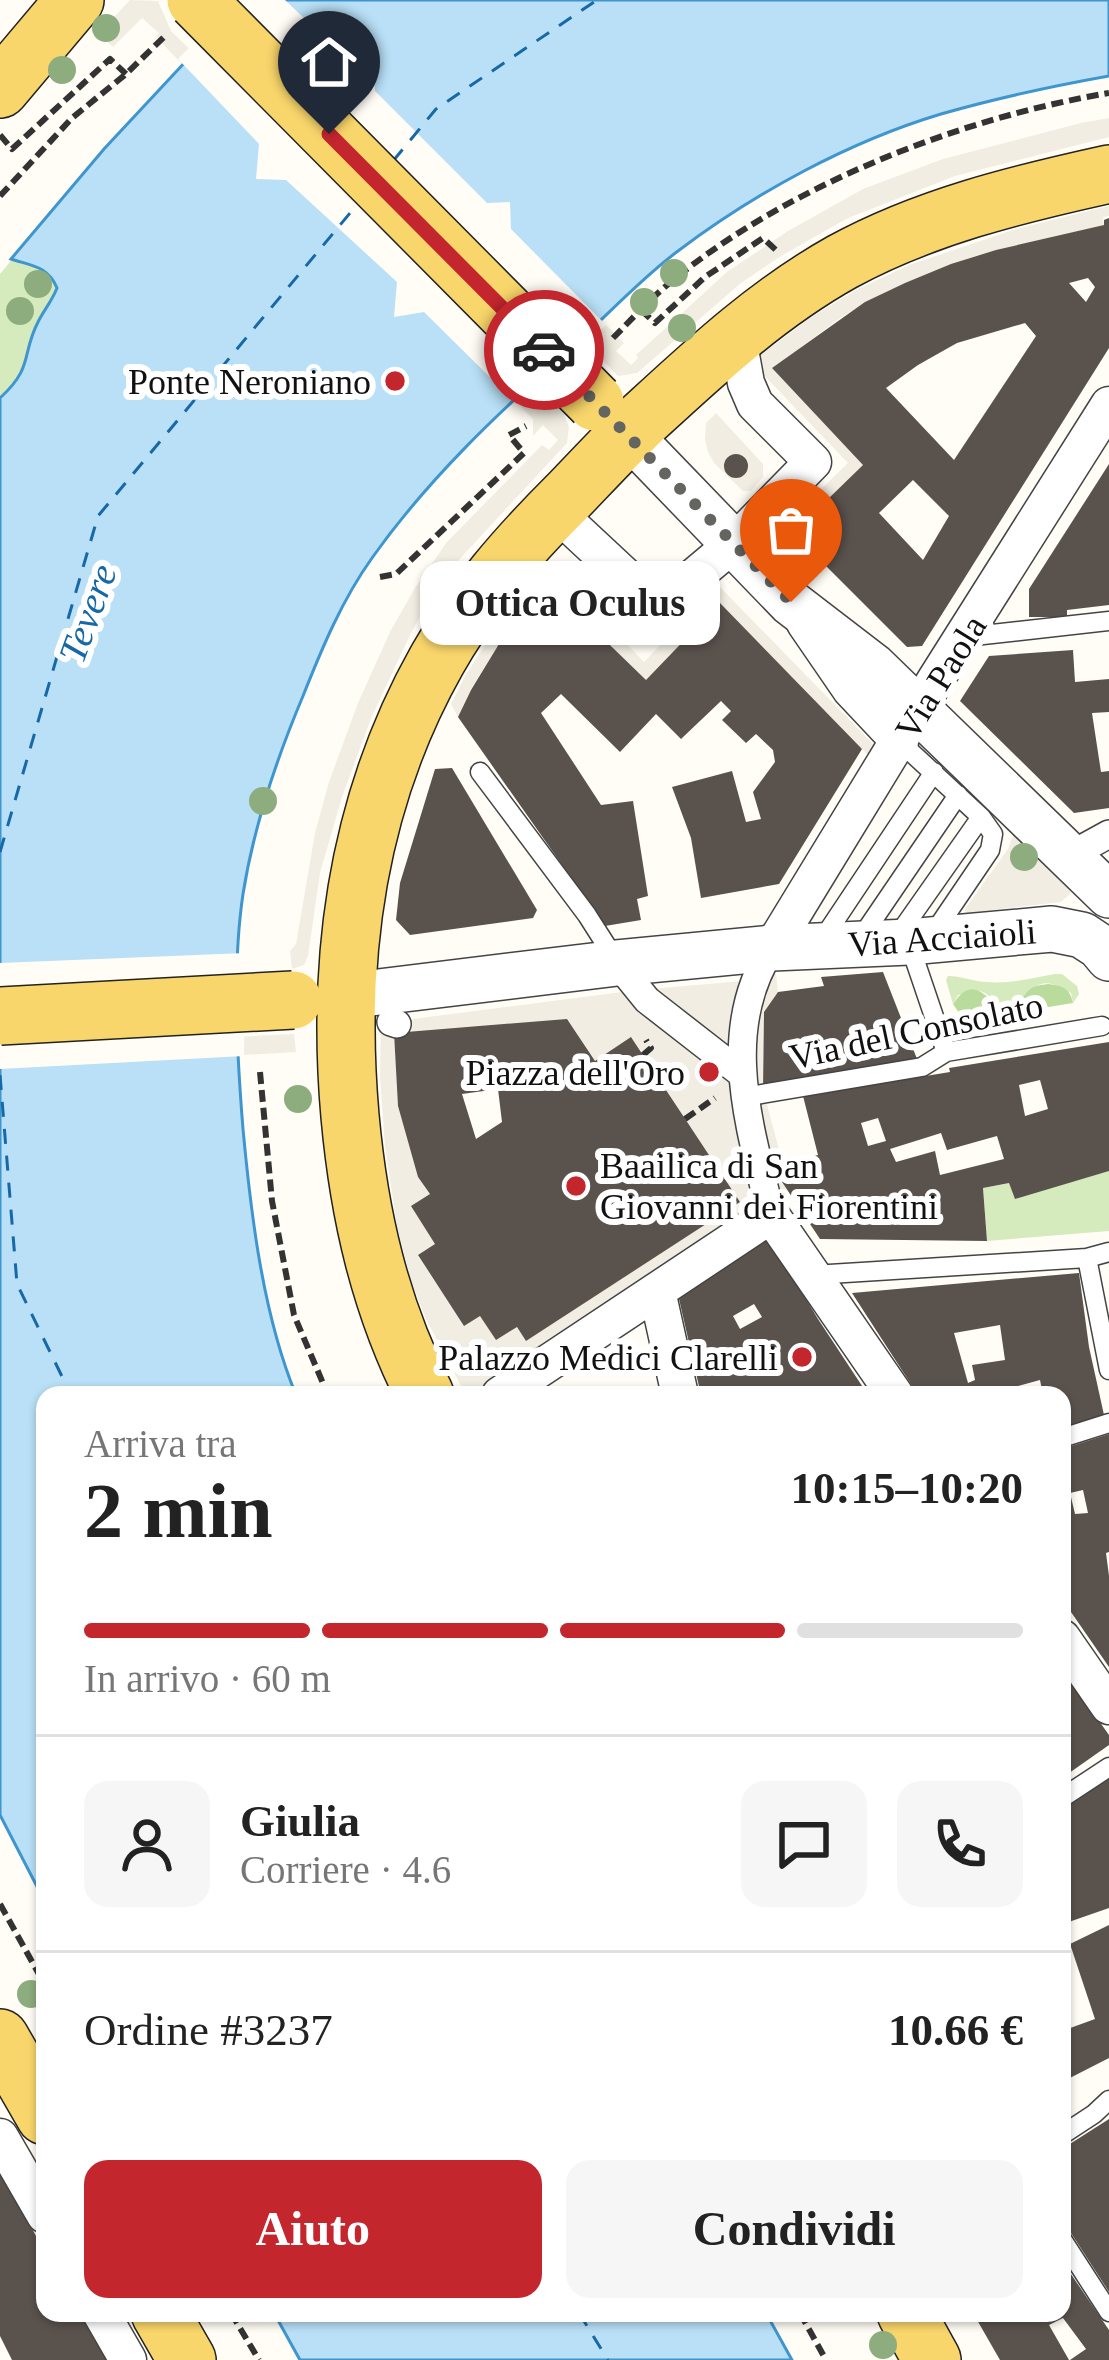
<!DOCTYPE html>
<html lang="it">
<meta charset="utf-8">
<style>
body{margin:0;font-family:"Times New Roman",serif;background:#f6f6f6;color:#222;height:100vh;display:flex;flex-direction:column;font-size:45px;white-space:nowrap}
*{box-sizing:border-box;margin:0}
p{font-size:39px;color:#767676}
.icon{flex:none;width:66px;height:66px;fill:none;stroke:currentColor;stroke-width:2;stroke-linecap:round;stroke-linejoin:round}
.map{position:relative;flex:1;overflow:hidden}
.drawer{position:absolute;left:36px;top:1386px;width:1035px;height:936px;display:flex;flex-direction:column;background:#fff;border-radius:24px;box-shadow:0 3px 9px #0004}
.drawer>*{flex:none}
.pin{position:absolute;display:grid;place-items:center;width:102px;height:102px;color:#fff;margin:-123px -51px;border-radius:50% 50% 50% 0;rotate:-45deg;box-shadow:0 0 12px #0007}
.pin .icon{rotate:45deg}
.courier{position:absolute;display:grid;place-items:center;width:120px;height:120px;margin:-60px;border:9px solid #c4262e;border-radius:50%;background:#fff;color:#222;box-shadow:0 3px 15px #0007}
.bubble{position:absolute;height:84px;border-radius:24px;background:#fff;box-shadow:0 3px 9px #0004;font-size:39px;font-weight:800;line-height:84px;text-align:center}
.summary em{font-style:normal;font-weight:800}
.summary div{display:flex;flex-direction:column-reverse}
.summary{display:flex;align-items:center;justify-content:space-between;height:204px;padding:0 48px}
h1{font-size:78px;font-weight:800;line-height:90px}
.bar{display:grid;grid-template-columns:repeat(4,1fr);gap:18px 12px;align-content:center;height:144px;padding:0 48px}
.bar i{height:15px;border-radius:9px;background:#e0e0e0}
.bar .current{background:#c4262e}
.bar p{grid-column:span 4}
.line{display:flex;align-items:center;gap:30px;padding:0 48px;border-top:3px solid #e0e0e0}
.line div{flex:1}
.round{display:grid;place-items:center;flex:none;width:126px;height:126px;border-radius:24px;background:#f6f6f6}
.cta{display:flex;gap:24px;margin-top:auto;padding:24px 48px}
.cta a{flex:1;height:138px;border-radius:24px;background:#c4262e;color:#fff;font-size:48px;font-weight:800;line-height:138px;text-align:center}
.cta a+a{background:#f6f6f6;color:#222}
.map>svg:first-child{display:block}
.green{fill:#d5ebbd}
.forest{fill:#b9dc9c}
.plaza{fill:#f1ede2;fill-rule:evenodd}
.water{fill:#b9e0f7;stroke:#3f96cf;stroke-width:3}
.pier{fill:#fffdf5}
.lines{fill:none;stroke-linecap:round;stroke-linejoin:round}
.ferry{stroke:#1768a6;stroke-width:3;stroke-dasharray:15 12;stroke-linecap:butt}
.building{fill:#5a524d;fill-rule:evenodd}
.service-casing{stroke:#444;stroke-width:21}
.pedestrian-casing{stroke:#444;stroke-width:30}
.minor-casing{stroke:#444;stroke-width:39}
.tertiary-casing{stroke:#444;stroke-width:48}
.primary-casing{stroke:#222;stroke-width:60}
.path{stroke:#333;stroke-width:6;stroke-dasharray:12 6;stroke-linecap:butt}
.service{stroke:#fff;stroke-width:18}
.pedestrian{stroke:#fff;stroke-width:27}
.minor{stroke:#fff;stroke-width:36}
.tertiary{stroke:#fff;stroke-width:45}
.primary{stroke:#f9d66b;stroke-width:57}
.primary-bridge-casing{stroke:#222;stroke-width:60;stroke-linecap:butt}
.primary-bridge{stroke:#f9d66b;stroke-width:57}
.tree{fill:#8dad7f}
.done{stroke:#646461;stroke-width:12;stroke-dasharray:0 21.6}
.route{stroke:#c4262e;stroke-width:15}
.poi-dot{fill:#c4262e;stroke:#fff;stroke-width:4.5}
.labels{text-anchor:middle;stroke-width:12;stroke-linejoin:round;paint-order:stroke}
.poi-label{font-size:36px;fill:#111;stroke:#fff;text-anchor:end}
.street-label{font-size:36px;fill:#111;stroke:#fff}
.water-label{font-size:39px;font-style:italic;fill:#1768a6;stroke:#fff}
</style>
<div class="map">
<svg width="1109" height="2360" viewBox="0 0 1109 2360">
<rect width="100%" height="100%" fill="#fffdf5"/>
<path class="green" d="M166 106 0 417V274L104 149Z
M1055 974H1062L1077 986 1079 994 1073 1003 1071 993C1030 967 1034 1001 1012 1007 997 1011 992 992 978 991 975 991 961 995 958 995L953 1004 946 980 948 976C961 976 973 981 986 982 1010 984 1032 978 1055 974Z
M1109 1171V1231L987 1241 983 1188 1009 1183 1015 1198Z"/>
<path class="forest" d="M1049 984C1063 986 1070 988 1073 1003L968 1020 961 1016 953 1004C975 971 986 1003 1005 1007 1020 1010 1021 997 1029 990 1036 985 1041 985 1049 984Z"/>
<path class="plaza" d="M130 0 158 1 171 31 553 402 564 414 569 427 567 443 455 564 432 595 411 633 372 716 342 797 320 873 308 956 304 965 292 969 290 951 296 944 315 833 329 782 358 703 391 630 415 588 447 542 542 445 549 450 558 440 543 425 533 436V419L259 144 156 37 159 33 142 18 113 47 98 34Z
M246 0 506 224 624 343 616 351 631 365 638 358 636 355 727 272 788 231 863 189 943 159 1081 123 1109 118V137L955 176 848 218 781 256 741 283 637 373 618 376Z
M1109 206V216L1103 217 1104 225 972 257 888 291 843 316 773 368 863 465 793 533 800 542 790 552 775 538V534L848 463 759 370 758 357 810 318 856 290 909 265 1016 229Z
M716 413 763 464V477L751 491H743L714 463 708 452 705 440 706 423Z
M546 568 558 572 644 662 718 585 875 746 869 756 720 603 646 680 547 585 499 644 471 689 458 717 451 704 465 676 508 610Z
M1014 832 1069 885 1071 893 1061 902 966 913 965 909 1008 849Z
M776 974 778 992 764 1012 763 1090 783 1164 772 1168 788 1192 761 1213 487 1395H466L426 1319 411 1281 397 1226 385 1146 380 1077 381 1023 638 990 755 980ZM394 1033 595 1061 632 1038 739 1202 526 1341 517 1327 480 1316 464 1325 418 1256 435 1244 430 1194 418 1177 398 1106Z
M294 1034 296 1052 0 1069V1049Z"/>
<path class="water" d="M243 0H1109V76C1053 86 997 98 941 114 848 142 755 193 678 251 639 280 606 317 570 349 498 413 428 479 372 558 342 600 322 648 303 696 276 760 254 825 243 894 232 968 237 1055 243 1129 251 1215 263 1315 296 1395H45V1902L0 1815V398C34 367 21 355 38 322 44 310 52 301 57 288 48 266 32 266 11 259L104 149Z
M274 2313H766L792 2360H300Z"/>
<path class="pier" d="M235 0H285L349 61 373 59 375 91 487 203 510 202 511 229 606 325 517 404 424 312 394 317 397 282 286 180 256 179 259 144 178 59Z
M245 953 244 1056 0 1069V963Z"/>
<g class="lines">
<path class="ferry" d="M393 161 436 109 597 0
M0 852 98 516 360 201
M0 1075 17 1284 71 1395
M579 2313 608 2360"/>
</g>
<path class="building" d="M1109 218V348L922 646 907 647 793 533 863 465 772 368 865 302 905 283 951 264 996 250 1104 225V220ZM1088 278 1095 287 1086 302 1069 283ZM1025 323 1036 336 954 460 886 388 918 365 957 343ZM913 480 949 516 923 560 879 513Z
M724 466a12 12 0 1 1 24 0a12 12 0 1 1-24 0Z
M1109 464V605L1067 610V617H1029V589Z
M547 584 646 680 720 603 862 749 779 884 701 898 691 838 672 787 732 771 746 822 761 819 753 792 775 762 773 750 756 734 746 743 722 720 731 711 721 701 681 739 656 714 620 752 561 694 541 713 601 805 633 801 648 896 637 899 641 920 605 926 458 717 471 690 499 644Z
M1073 650 1075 682 1109 679V712L1092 713 1101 772 1109 771V808L1074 813 960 701 989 656Z
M452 768 537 910 533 918 410 935 396 920 400 883 435 769Z
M883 972 919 1064 763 1090 764 1012 778 992 824 986 821 977Z
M567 1019 595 1061 631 1037 740 1202 526 1341 517 1327 496 1340 480 1316 464 1326 418 1255 435 1244 411 1206 430 1194 418 1177 398 1106 394 1033ZM498 1089 502 1122 476 1139 462 1094Z
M1109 1042V1171L1015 1199 1009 1183 983 1188 987 1241 820 1239 772 1167 818 1155 803 1096 950 1072 949 1068ZM1040 1080 1048 1109 1025 1116 1019 1085ZM878 1118 886 1141 868 1146 861 1123ZM941 1133 947 1150 997 1136 1004 1159 940 1175 935 1151 896 1162 890 1149Z
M768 1236 818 1319 868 1395H701L679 1299ZM754 1304 762 1317 740 1329 733 1316Z
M1079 1273 1089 1347 1104 1415 1062 1428V1395H1043L1040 1380 1018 1386 1021 1395H918L852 1293ZM1000 1325 1005 1360 972 1365 975 1380 968 1383 954 1333Z
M1109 1434V1552L1106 1553 1109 1576V1667L1062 1599V1449ZM1083 1490 1088 1513 1075 1514 1070 1493Z
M1062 1669 1109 1735V1745L1062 1778Z
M1109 1774V1908L1063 1924 1062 1806Z
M1109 1925V2058L1062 2082V2031L1095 2019 1070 1944Z
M1109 2119V2292L1062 2219V2149Z
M0 2168 45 2253V2313H79L107 2360H12L0 2336Z
M1062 2261 1109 2330V2360H1070L1086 2349 1063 2318 1049 2325 1069 2360H1000L973 2313H1062Z"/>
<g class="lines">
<g class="service-casing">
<path id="service" d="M965 637 1109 621
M900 742 981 817 993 834 990 850 931 937
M480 772 587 915 615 959
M896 938 981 817
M860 939 958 795
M820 943 934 772
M909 943 946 1052
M744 1097 922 1067 946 1052 1102 1026
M1087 1258 1109 1370
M813 1275 1087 1258 1109 1252
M1062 1438 1109 1423
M1062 1798 1109 1767
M1062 2135 1094 2114 1109 2100
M1062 2239 1109 2312"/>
</g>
<g class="pedestrian-casing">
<path id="pedestrian" d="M1069 856 1109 834
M617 963 647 1000 742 1074
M391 1022 397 1024
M771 1215C750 1127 718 1031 772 948"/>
</g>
<g class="minor-casing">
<path id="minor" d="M554 510 658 607 733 544 813 462 755 404 746 383 737 333
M805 623 851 690 900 742
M772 948 936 679 1109 405
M657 1291 680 1395
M500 1395 771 1215 895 1395
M1062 1638 1109 1706
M0 2137 45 2215
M101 2313 128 2360"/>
</g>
<g class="tertiary-casing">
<path id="tertiary" d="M628 434 791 603 873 666 1109 895
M346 996 617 963 772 948 909 942 1052 929 1082 935 1099 946 1109 958"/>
</g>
<g class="primary-casing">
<path id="primary" d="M0 89 75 0
M425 1395C380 1307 359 1215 350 1116 336 958 358 800 437 660 472 598 517 547 567 497 592 471 617 444 643 419 706 361 767 304 842 262 924 217 1018 194 1109 174
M0 2038 45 2116
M160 2313 187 2360
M906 2313 932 2360"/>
</g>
<path class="path" d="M0 135 12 149 110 59 126 74
M0 196 72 118 126 74 165 36
M641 310 655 323 705 277 763 238 777 251
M613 338C630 321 647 302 666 286 783 187 959 118 1109 93
M380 577 396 574 524 453 509 435 526 426
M643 1055 651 1048 646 1040
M260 1072 272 1201 294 1315 328 1395
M685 1119 715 1098
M0 1904 45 1985
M231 2313 259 2360
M800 2313 826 2360"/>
<use href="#service" class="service"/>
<use href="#pedestrian" class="pedestrian"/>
<use href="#minor" class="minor"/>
<use href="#tertiary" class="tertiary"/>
<use href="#primary" class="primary"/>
<g class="primary-bridge-casing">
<path id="primary-bridge" d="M196 0 595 402
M0 1016 293 1000"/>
</g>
<use href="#primary-bridge" class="primary-bridge"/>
</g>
<g class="tree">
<circle cx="106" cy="28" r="14"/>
<circle cx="62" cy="70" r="14"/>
<circle cx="674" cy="273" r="14"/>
<circle cx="38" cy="284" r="14"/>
<circle cx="644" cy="302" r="14"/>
<circle cx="20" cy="311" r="14"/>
<circle cx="682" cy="328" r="14"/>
<circle cx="263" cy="801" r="14"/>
<circle cx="1024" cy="857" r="14"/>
<circle cx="298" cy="1099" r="14"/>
<circle cx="31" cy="1994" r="14"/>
<circle cx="883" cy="2345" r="14"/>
</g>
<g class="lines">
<path class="done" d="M544 350 791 602"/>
<path class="route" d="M329 134 544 350"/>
</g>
<g class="poi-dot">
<circle cx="395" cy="381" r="12"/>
<circle cx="709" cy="1072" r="12"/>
<circle cx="576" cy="1186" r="12"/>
<circle cx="802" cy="1357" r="12"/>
</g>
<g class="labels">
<g class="poi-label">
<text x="371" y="394">Ponte Neroniano</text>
<text x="685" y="1085">Piazza dell'Oro</text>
<text x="600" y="1178" text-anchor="start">Baailica di San<tspan x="600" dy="41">Giovanni dei Fiorentini</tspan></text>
<text x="778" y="1370">Palazzo Medici Clarelli</text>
</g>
<g class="street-label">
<text transform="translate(940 677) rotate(-58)" y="13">Via Paola</text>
<text transform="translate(942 937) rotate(-4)" y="13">Via Acciaioli</text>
<text transform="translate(916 1030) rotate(-12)" y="13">Via del Consolato</text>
</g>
<g class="water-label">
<text transform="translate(87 613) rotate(-70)" y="14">Tevere</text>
</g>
</g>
</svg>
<div class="pin" style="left:791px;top:602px;background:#ea580c"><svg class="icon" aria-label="bag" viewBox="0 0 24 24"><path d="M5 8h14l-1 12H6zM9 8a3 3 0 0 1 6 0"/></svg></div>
<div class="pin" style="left:329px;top:134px;background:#1f2937"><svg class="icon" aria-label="home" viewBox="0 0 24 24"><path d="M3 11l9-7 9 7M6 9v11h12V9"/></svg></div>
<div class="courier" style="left:544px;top:350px"><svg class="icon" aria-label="car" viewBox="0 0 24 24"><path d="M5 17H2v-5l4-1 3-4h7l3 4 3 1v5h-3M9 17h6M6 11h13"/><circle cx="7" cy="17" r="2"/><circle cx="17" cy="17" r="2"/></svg></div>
<div class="bubble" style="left:420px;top:561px;width:300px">Ottica Oculus</div>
<section class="drawer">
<div class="summary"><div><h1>2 min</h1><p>Arriva tra</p></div><em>10:15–10:20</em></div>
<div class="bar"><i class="current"></i><i class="current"></i><i class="current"></i><i></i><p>In arrivo · 60 m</p></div>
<div class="line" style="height:216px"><a class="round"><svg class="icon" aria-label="person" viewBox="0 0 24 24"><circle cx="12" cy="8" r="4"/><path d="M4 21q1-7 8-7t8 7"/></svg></a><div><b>Giulia</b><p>Corriere · 4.6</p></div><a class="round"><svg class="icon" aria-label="chat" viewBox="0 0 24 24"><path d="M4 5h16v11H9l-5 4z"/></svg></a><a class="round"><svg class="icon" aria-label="phone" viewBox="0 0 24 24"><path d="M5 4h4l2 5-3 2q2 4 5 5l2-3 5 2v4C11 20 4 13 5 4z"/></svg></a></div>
<div class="line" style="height:156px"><div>Ordine #3237</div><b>10.66 €</b></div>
<div class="cta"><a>Aiuto</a><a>Condividi</a></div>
</section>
</div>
